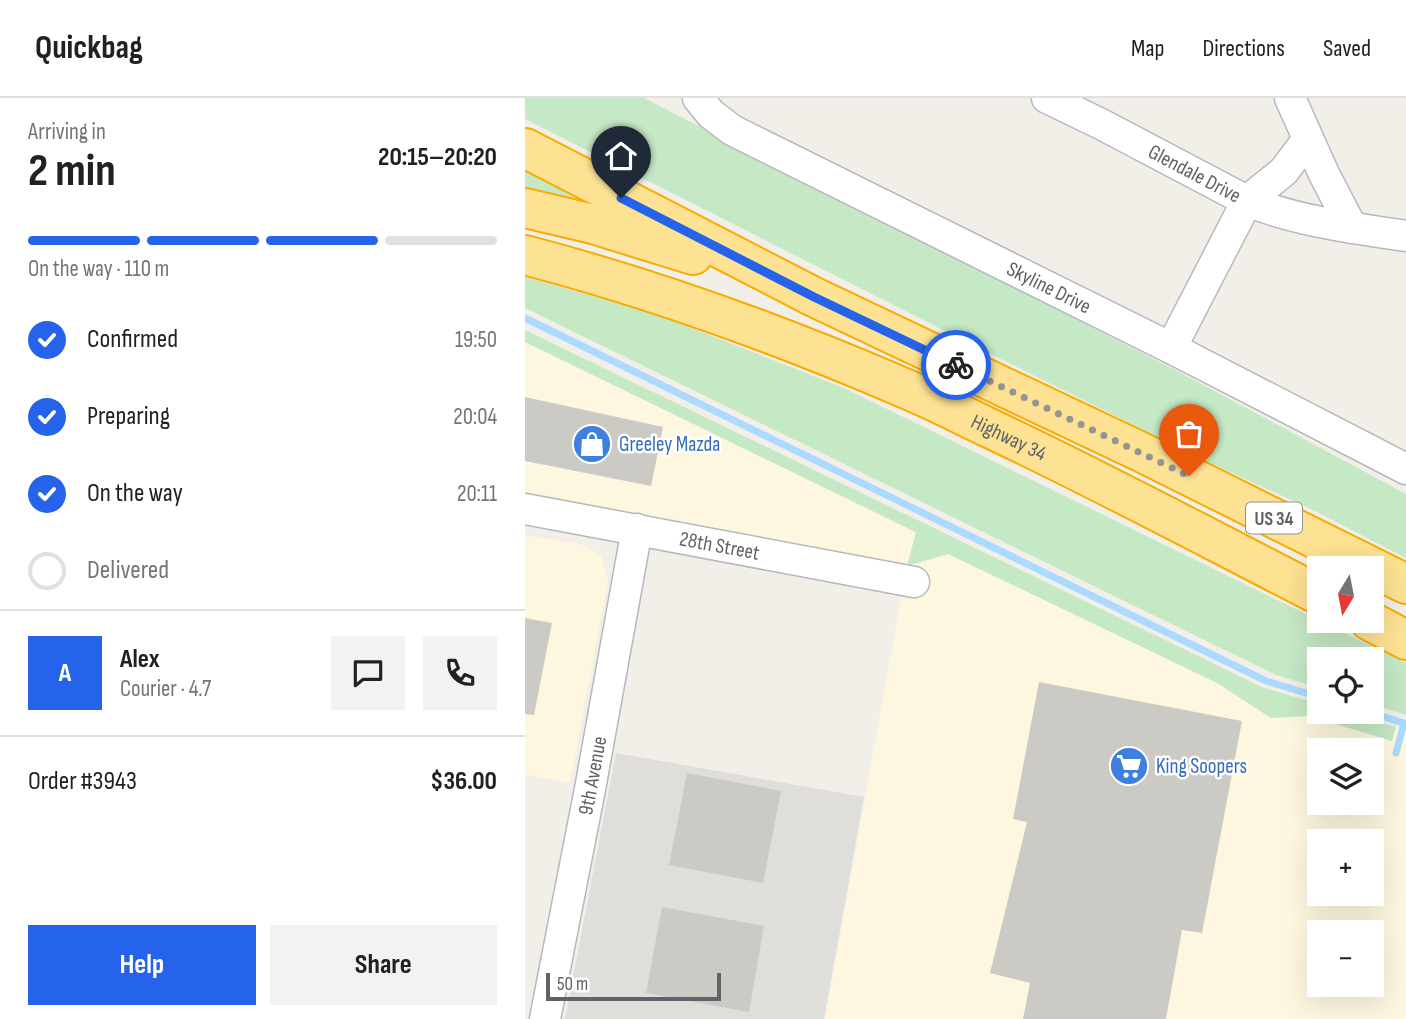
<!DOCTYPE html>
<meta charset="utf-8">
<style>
body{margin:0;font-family:"Sofia Sans Condensed",sans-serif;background:#f2f2f2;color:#202124;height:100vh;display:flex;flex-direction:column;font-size:26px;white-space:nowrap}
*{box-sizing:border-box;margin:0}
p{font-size:23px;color:#757577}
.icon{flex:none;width:38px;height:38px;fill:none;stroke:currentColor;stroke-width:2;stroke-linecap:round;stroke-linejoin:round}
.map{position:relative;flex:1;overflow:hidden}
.sheet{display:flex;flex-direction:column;background:#fff;width:525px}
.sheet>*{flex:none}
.needle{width:46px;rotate:190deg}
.fabs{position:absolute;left:782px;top:458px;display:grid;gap:14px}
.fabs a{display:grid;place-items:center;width:77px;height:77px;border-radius:0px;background:#fff;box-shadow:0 7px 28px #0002;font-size:35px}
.scale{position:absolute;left:21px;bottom:18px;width:175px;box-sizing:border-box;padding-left:7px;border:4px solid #5f6368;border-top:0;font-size:19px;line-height:24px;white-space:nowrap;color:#5f6368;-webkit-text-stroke:5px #fff;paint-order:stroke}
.pin{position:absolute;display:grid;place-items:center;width:60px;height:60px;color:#fff;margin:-72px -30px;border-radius:50% 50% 50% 0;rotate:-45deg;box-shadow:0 0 7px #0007}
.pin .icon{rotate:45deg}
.courier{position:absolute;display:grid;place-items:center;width:70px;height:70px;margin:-35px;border:5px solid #2563eb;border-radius:50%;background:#fff;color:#222;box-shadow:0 2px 9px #0007}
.head em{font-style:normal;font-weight:700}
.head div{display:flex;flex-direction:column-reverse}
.head{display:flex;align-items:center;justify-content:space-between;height:119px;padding:0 28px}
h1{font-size:46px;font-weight:700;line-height:52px}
.bar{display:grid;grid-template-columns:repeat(4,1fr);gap:10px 7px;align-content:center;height:84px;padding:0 28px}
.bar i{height:9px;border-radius:5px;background:#e0e0e0}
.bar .active{background:#2563eb}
.bar p{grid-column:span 4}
.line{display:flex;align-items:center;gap:18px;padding:0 28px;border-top:2px solid #e0e0e0}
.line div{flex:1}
.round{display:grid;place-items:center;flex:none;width:74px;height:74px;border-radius:0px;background:#f2f2f2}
ol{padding:0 28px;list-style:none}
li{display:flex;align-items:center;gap:21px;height:77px}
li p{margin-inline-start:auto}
li .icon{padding:7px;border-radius:50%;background:#2563eb;color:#fff;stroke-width:4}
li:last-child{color:#757577}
li i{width:38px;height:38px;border:4px solid #e0e0e0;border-radius:50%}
.action{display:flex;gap:14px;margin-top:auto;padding:14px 28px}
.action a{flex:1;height:80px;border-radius:0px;background:#2563eb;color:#fff;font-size:28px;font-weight:700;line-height:80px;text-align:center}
.action a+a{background:#f2f2f2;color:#202124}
header{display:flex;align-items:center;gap:42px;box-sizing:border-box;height:98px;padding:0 35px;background:#fff;border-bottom:2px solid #e0e0e0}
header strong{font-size:33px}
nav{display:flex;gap:38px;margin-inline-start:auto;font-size:24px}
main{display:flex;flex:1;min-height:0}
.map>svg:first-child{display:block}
.commercial{fill:#fef7e0;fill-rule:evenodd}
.industrial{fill:#e0deda}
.green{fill:#c5e8c5}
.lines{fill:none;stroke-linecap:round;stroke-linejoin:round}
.stream{stroke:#aadaff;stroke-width:7}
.building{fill:#cccac5}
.minor-casing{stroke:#b5b8bc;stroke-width:33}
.highway-casing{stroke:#f9ab00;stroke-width:42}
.minor{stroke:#fff;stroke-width:30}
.highway{stroke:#fde293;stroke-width:38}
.done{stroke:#929495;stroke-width:7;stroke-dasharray:0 12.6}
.route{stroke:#2563eb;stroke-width:9}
.labels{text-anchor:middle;stroke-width:5;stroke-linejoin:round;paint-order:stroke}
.shield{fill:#fff;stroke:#8f9295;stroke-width:2}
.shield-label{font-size:19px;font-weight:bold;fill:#5f6368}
.street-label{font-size:21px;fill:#5f6368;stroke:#fff}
.shop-label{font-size:21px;fill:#366cbe;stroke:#fff;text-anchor:start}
</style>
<header>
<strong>Quickbag</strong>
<nav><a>Map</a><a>Directions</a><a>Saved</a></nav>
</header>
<main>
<section class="sheet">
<div class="head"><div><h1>2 min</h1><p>Arriving in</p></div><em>20:15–20:20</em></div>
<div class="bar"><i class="active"></i><i class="active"></i><i class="active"></i><i></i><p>On the way · 110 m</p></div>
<ol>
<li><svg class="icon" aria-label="check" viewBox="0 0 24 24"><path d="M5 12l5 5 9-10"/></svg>Confirmed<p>19:50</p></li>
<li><svg class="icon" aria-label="check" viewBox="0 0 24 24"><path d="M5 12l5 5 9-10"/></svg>Preparing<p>20:04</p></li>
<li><svg class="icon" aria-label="check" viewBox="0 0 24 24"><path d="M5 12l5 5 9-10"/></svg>On the way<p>20:11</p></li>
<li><i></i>Delivered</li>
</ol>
<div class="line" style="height:126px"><b class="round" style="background:#2563eb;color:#fff">A</b><div><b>Alex</b><p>Courier · 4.7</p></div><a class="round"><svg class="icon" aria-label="chat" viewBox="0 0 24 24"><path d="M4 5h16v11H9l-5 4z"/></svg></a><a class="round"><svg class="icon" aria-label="phone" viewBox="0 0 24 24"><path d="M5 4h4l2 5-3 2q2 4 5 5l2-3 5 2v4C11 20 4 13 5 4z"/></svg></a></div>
<div class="line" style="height:91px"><div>Order #3943</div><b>$36.00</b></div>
<div class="action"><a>Help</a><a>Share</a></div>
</section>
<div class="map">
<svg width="881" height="921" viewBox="0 0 881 921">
<rect width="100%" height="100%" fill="#f1efe8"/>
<path class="commercial" d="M0 244 391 435 383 467 423 456 735 588 794 606V614H822L881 632V921H300L382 468 0 398ZM794 653H847V705H794ZM794 744H847V796H794ZM794 835H847V887H794Z
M0 437 59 447 76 458 83 483 45 685 0 676Z"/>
<path class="industrial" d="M91 655 339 699 299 921H40Z"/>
<path class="green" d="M0 0H119L656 275 881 396V460L786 411 681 363 432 239 0 21Z
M0 65 100 116 0 96Z
M0 179 132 216 321 291 881 565V617L847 606V562H794V590L751 577 0 210Z
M0 232 737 589 794 606V614H822L871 629 867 643 784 618 746 620 692 585 423 456 382 468 391 434 0 244Z"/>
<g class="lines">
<path class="stream" d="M0 220 741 583 794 599
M844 614 881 626
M871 655 879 625"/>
</g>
<path class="building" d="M0 299 138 329 126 388 0 363Z
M0 520 27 525 9 617 0 616Z
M514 584 717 623 677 835 657 832 641 921H498L505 885 465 875 502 724 488 721Z
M162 675 256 693 238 785 144 767Z
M137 809 239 828 224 914 121 895Z"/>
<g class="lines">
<g class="minor-casing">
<g id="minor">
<path id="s1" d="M173 0 186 16 207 32 646 250 881 371"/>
<path id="s2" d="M522 0 576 26 722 103C772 123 827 130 881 138"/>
<path d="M765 0 799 76 827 130"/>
<path d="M646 250 722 103 759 73 783 41"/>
<path id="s3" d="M0 411 389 484"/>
<path id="s4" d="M20 921 65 691 112 431"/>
</g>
</g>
<g class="highway-casing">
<g id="highway">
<path d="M0 50 289 199 616 354 881 486"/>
<path d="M0 110 68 126 168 157"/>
<path id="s5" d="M0 157C130 191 256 237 379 290 406 301 433 315 460 328 573 381 683 440 794 497"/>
<path d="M845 523 881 542"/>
</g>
</g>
<use href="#minor" class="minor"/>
<use href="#highway" class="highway"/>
</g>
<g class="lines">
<path class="done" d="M431 267 664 378"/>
<path class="route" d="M96 100 289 199 431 267"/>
</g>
<defs>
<g id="shop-disc" transform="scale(2.0125)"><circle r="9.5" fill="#3f7fe0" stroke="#fff"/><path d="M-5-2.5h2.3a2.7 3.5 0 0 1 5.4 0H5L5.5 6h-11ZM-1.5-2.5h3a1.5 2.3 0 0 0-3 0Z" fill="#fff"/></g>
<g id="supermarket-disc" transform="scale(2.0125)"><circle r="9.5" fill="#3f7fe0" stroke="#fff"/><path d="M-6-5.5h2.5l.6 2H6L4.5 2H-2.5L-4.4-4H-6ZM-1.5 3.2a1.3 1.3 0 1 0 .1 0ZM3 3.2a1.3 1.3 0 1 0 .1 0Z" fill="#fff"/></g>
</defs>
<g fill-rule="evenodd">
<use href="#shop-disc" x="67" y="346"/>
<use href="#supermarket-disc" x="604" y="668"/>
</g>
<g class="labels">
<rect class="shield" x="721" y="404.5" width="56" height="31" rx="5"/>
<g class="shield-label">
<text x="749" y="427">US 34</text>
</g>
<g class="street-label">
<text dy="7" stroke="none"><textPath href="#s2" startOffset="166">Glendale Drive</textPath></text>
<text dy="7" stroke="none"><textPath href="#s1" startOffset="401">Skyline Drive</textPath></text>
<text dy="7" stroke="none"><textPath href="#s5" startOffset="518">Highway 34</textPath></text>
<text dy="7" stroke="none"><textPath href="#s3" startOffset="198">28th Street</textPath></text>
<text dy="7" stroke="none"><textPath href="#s4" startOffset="248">9th Avenue</textPath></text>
</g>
<g class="shop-label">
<text x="94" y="353">Greeley Mazda</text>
<text x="631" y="675">King Soopers</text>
</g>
</g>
</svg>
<div class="fabs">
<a><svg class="needle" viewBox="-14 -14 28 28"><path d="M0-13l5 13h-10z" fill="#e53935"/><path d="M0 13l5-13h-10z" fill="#757577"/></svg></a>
<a><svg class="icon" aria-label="locate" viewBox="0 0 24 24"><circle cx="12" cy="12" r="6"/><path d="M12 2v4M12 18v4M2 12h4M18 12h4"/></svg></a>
<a><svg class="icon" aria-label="layers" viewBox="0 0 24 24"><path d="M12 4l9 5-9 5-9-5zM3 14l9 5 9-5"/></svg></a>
<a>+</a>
<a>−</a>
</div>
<div class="scale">50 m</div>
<div class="pin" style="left:664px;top:378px;background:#ea580c"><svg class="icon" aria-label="bag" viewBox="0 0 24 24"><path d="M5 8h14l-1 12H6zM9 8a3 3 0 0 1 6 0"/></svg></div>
<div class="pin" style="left:96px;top:100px;background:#1f2937"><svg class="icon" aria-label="home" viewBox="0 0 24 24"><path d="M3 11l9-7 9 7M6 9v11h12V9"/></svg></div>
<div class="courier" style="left:431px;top:267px"><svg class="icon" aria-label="bike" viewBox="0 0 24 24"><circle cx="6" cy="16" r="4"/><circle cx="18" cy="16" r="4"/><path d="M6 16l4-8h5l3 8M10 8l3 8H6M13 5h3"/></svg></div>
</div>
</main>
